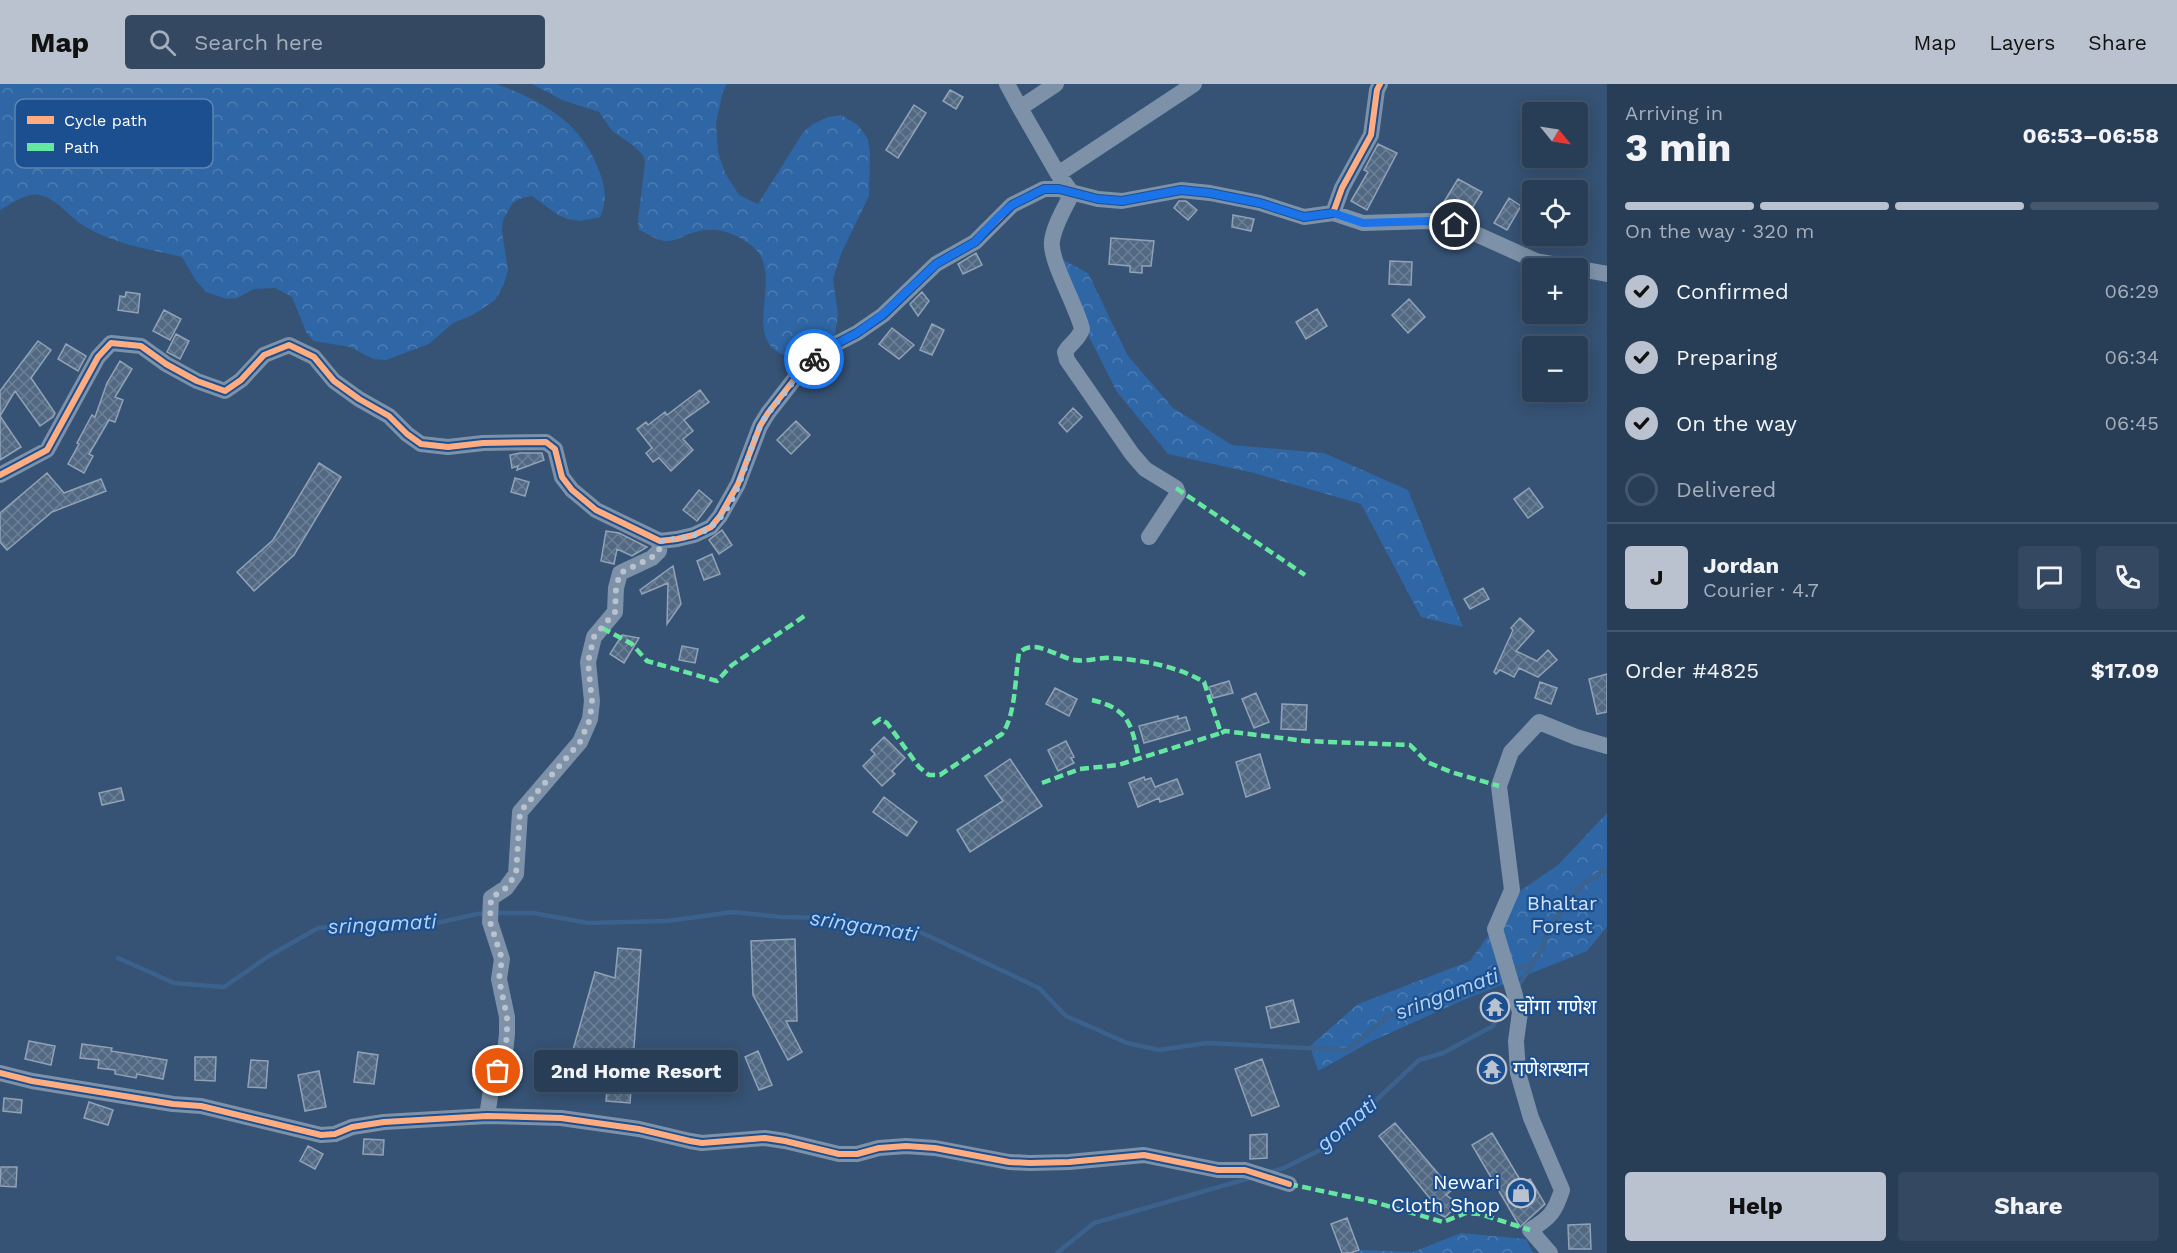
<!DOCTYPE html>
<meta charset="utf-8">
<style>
body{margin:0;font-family:"Work Sans","Noto Sans Devanagari",sans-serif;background:#344961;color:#f1f3f6;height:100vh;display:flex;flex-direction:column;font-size:22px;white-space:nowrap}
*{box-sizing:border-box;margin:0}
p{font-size:20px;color:#a5aeba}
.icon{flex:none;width:33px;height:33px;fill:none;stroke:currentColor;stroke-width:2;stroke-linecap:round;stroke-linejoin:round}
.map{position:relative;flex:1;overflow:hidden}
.panel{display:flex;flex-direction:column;background:#283e57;width:570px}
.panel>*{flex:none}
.needle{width:39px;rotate:120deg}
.buttons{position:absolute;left:1522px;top:18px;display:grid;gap:12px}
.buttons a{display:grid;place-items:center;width:66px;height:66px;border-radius:6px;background:#283e57;box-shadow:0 3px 15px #0003,0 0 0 2px #44576d;font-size:30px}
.pin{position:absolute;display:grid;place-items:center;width:51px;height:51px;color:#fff;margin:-26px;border:3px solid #fff;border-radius:50%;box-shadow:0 2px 6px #0007}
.courier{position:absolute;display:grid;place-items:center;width:60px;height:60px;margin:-30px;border:4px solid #1a73e8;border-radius:50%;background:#fff;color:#222;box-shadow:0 2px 8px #0007}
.bubble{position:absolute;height:42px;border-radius:6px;background:#283e57;box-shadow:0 3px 15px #0003,0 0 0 2px #44576d;font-size:20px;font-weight:700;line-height:42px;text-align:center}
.headline em{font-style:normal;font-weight:700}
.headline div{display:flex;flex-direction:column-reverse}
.headline{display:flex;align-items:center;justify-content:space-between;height:102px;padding:0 18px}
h1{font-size:39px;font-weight:700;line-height:45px}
.bar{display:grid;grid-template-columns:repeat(4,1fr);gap:9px 6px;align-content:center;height:72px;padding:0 18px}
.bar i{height:8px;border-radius:4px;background:#44576d}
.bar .selected{background:#b9c2ce}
.bar p{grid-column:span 4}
.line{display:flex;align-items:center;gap:15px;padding:0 18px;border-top:2px solid #44576d}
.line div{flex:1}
.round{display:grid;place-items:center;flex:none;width:63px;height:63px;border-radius:6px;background:#344961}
ol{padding:0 18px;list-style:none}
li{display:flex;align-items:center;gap:18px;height:66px}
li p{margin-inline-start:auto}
li .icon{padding:6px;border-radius:50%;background:#b9c2ce;color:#111;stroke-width:4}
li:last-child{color:#a5aeba}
li i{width:33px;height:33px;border:3px solid #44576d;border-radius:50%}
.action{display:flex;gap:12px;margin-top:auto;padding:12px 18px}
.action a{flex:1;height:69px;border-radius:6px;background:#b9c2ce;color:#111;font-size:24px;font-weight:700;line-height:69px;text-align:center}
.action a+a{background:#344961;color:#f1f3f6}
header{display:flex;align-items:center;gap:36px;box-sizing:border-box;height:84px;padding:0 30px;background:#b9c2ce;color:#111}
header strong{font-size:28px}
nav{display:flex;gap:33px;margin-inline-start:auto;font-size:21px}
.search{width:420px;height:54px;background:#344961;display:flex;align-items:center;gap:15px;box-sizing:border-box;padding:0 21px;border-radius:6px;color:#a5aeba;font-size:22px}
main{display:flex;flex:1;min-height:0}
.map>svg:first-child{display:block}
.forest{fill:url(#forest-crowns)}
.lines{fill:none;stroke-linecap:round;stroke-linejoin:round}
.stream{stroke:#3b618d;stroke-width:4.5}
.building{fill:url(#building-cross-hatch);stroke:#92a2b6;stroke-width:1.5}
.street{stroke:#7d92a8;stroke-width:16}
.quiet{stroke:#66e7a1;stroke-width:4.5;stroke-dasharray:9 4.5;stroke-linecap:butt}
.cycleway-casing{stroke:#1b4f8f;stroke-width:10}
.cycleway{stroke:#ffac80;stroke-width:6}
.done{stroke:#b9c2ce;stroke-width:6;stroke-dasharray:0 10.8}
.route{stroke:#1a73e8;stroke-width:8}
.labels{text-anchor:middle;stroke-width:4.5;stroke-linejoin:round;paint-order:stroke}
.park-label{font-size:20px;fill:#cfe3fa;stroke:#1b4f8f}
.poi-label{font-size:20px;fill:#fff;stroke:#1b4f8f;text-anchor:start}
.water-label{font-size:21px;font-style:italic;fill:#b5d3f5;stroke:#1b4f8f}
.key{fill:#1b4f8f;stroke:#5f84b1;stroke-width:1.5}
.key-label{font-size:16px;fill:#fff}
</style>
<header>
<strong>Map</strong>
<div class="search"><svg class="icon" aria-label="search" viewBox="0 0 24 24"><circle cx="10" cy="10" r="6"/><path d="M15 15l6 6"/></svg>Search here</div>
<nav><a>Map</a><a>Layers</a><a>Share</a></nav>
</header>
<main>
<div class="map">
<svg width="1607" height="1169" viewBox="0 0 1607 1169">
<defs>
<pattern id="forest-crowns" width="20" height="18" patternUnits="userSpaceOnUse" patternTransform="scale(1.5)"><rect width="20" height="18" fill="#2f66a5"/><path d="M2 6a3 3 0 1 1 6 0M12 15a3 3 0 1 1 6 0" fill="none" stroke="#4e7db2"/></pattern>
<pattern id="building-cross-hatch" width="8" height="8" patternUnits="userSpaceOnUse" patternTransform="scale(1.5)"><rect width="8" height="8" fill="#526984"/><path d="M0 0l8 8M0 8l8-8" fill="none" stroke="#6c8096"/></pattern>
</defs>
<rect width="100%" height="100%" fill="#365274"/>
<path class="forest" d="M0 0H497C541 17 580 37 598 84 605 101 608 115 600 133L580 137 568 135 558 131 532 112 519 115 512 120 503 136 502 147 508 186 504 200 495 216 473 231 453 239 429 260 386 276 373 275 350 263 314 257 307 250 292 213 275 204 254 205 237 214 227 215 206 208 196 197 182 173C148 165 114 160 84 142 69 133 58 115 39 111 27 108 10 121 0 126Z
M532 0H727L723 7 716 39 718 68 725 89 739 111 758 120 804 47 813 40 828 33 841 31 858 41 868 55 870 70 869 112 841 170 833 195 838 230 835 252C819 265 804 279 782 270 740 251 787 188 751 161 735 149 716 142 695 148 684 151 676 158 664 157 656 156 647 149 639 146L638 136 645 78 643 71 634 62 612 47 599 28 562 16Z
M1063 176 1088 189 1128 272 1173 324 1232 361 1324 369 1408 406 1463 543 1421 533 1361 420 1254 389 1168 370 1117 308 1076 227Z
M1607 729V843L1587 867 1461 917 1370 958 1318 987 1310 962 1358 920 1470 877 1520 807 1558 781Z
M1461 1149 1526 1155 1533 1169H1356L1362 1166 1413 1168Z"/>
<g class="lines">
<path class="stream" d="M495 829H533L588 839 667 837 733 828 781 833 837 834 918 847 1039 904 1066 932 1127 959 1159 966 1207 959 1347 966 1387 933 1424 923 1466 905 1490 891 1532 881 1542 865 1550 842 1583 800 1607 785
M118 874 174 899 224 903 269 872 318 844 369 840H432L477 830 487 829
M1517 904 1532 881
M1270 1088 1284 1084 1326 1063 1419 976 1443 969 1493 942 1511 914
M1057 1169 1094 1139 1250 1094"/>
</g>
<path class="building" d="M950 6 963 13 956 25 943 17Z
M914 21 926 29 898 74 886 66Z
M1378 60 1397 69 1367 126 1351 117 1368 88 1364 86Z
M1458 95 1482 108 1466 134 1442 121Z
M1509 114 1521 122 1507 146 1494 139Z
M1179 117H1186L1197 126 1188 136 1174 124Z
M1233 131 1254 135 1251 147 1232 143Z
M1111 154 1154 157 1151 182H1142V189L1130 188V182L1109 180Z
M976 169 982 181 963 190 958 180Z
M1390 177 1412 178 1411 201 1389 200Z
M126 208 140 210 138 229 118 226 120 212 125 213Z
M922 208 929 217 918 232 910 220Z
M1409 215 1425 233 1408 249 1392 231Z
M1317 225 1327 242 1306 255 1296 238Z
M164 226 181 235 170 256 153 247Z
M932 240 944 246 932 271 920 266Z
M892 244 914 261 899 275 879 260Z
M176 250 189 257 180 275 167 268Z
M38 257 51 266 31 294 55 329 53 333 40 342 15 307 0 332 21 363 0 376V307Z
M66 260 86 272 78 287 58 275Z
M120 277 132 285 115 313 123 316 115 338 109 336 89 370 93 372 84 389 68 380 79 360 77 359 92 331 95 333 107 299Z
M700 306 709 318 684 336 693 347 683 355 693 366 671 387 659 374 653 378 646 369 652 364 637 345 646 338 648 341 665 328 667 331Z
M1073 324 1082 333 1067 348 1059 339Z
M796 337 810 351 791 370 777 356Z
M520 369H542L544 376 517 386 518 382 512 384 510 371Z
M319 379 341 393 294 471 254 507 237 488 273 456Z
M47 389 64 409 101 395 106 407 52 428 7 466 0 458V429Z
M515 394 529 398 525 412 511 408Z
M1529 404 1543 423 1528 434 1514 415Z
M699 406 712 417 697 437 683 426Z
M722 446 732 461 719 470 709 456Z
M606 447 619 449 647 463 632 472 617 465 614 480 601 477Z
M712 470 720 490 704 496 697 477Z
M673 482 681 520 667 540 668 499 642 510 640 506Z
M1483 504 1489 515 1470 525 1464 515Z
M1520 534 1534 547 1516 567 1537 577 1548 566 1557 576 1538 593 1519 584 1514 593 1500 586 1496 590 1494 588 1513 546 1511 544Z
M622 551 639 554 624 579 610 570Z
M682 562 698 565 695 579 679 576Z
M1607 590V628L1597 630 1589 595Z
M1229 597 1233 609 1213 614 1209 603Z
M1540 598 1557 604 1551 620 1535 614Z
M1055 604 1077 615 1069 632 1046 620Z
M1256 609 1269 638 1254 644 1242 615Z
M1282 620 1307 621 1306 646 1281 645Z
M1178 632V635L1186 633 1190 646 1144 659 1139 642Z
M884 653 905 674 892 687 895 690 882 702 863 682 875 670 871 666Z
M1066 657 1074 673 1071 674 1074 679 1058 687 1048 666Z
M1260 670 1270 704 1246 713 1236 678Z
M1010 675 1042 722 970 768 957 746 1003 717 985 692Z
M1144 693 1145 696 1151 694 1155 703 1177 695 1183 710 1160 718 1159 714 1138 723 1129 699Z
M121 704 124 716 102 721 99 709Z
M884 713 917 738 907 752 873 728Z
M795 855 797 937H786L802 968 788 976 753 911 751 857Z
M618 864 641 866 630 1019 606 1017 609 984 571 973 595 888 615 894Z
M1293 916 1299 938 1271 944 1266 923Z
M29 957 55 962 51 981 25 975Z
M82 960 112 964 111 967 167 976 163 995 137 990 136 994 115 990V986L98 984 99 976 80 974Z
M758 967 772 1001 759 1006 745 973Z
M358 968 378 971 374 1000 354 998Z
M195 973H216L215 997 195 996Z
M1262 975 1279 1022 1252 1032 1235 985Z
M251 976 268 977 266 1004 248 1003Z
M319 987 326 1023 305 1027 298 991Z
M4 1014 22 1016 21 1029 3 1027Z
M89 1018 113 1026 108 1041 84 1034Z
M1395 1039 1452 1106 1446 1111 1459 1120 1445 1133 1433 1127 1437 1123 1379 1052Z
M1492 1049 1522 1099 1530 1095 1545 1120 1520 1143 1472 1061Z
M1267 1050V1074L1250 1075V1051Z
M364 1055 384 1056 383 1071 363 1070Z
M308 1062 323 1070 315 1085 300 1077Z
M1 1083H17L16 1103 0 1102Z
M1347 1134 1359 1166 1351 1169H1342L1331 1140Z
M1590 1140 1591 1165H1569L1568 1141Z"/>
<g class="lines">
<path class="street" d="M1007 0 1020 24
M1056 0 1020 24 1058 90
M1333 129 1363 139 1429 137 1456 141 1536 177 1607 190
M0 391 47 366 98 273 111 259 141 262 166 280 197 297 225 307 241 296 264 271 289 261 314 273 334 297 359 315 389 332 407 350 421 360 448 363 483 359 546 358 555 365 562 393 572 406 596 426 660 457 677 455 694 451 711 443 720 432 738 400 760 342 768 329 803 284 830 263 857 249 883 231 936 180 975 158 1012 121 1044 105H1059L1098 115 1122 117 1181 106 1210 109 1260 119 1304 133 1333 129 1342 104 1371 51 1377 6 1380 0
M1149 453 1178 409 1176 404 1145 385 1132 370 1067 276 1065 268C1071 258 1078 257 1082 245 1077 223 1049 175 1052 157 1054 141 1065 124 1072 109L1058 90 1194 0
M0 989 32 997 173 1020 201 1022 321 1051 335 1050 352 1043 384 1038 487 1032 561 1034 639 1045 690 1057 702 1059 765 1054 785 1057 839 1070H857L879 1064 906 1062 935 1064 1009 1078 1030 1079 1069 1078 1144 1071 1218 1086H1245L1289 1100
M487 1032 491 1006 505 968 507 950V933L499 895 502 875 490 838 491 814 506 804 516 790 520 728 580 658 590 635 592 617 588 578 594 553 615 528 616 504 620 489 652 474 659 467 660 457
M1550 1169 1530 1146C1550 1134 1555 1128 1562 1106L1531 1034 1518 989 1516 957 1520 928 1495 845 1512 806 1499 702 1511 668 1539 638 1576 653 1607 662"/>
<path class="quiet" d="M1176 404 1305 491
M602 544 632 560 647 577 717 597 732 581 806 531
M1092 616C1130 625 1131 641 1139 674
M873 640 880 635 887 639 919 683 929 691H940L1002 650C1016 631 1015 592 1019 569 1034 553 1058 574 1075 576 1087 578 1099 573 1111 574 1142 576 1177 582 1204 598L1221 649 1225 647 1305 657 1410 661 1427 678 1451 688 1499 702
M1042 699 1080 685 1118 681 1221 649
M1289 1100 1374 1118 1443 1138 1466 1129 1480 1130 1530 1146"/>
<g class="cycleway-casing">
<path id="cycleway" d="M0 391 47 366 98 273 111 259 141 262 166 280 197 297 225 307 241 296 264 271 289 261 314 273 334 297 359 315 389 332 407 350 421 360 448 363 483 359 546 358 555 365 562 393 572 406 596 426 660 457 677 455 694 451 711 443 720 432 738 400 760 342 768 329 803 284 830 263 857 249 883 231 936 180 975 158 1012 121 1044 105H1059L1098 115 1122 117 1181 106 1210 109 1260 119 1304 133 1333 129 1342 104 1371 51 1377 6 1380 0
M0 989 32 997 173 1020 201 1022 321 1051 335 1050 352 1043 384 1038 487 1032 561 1034 639 1045 690 1057 702 1059 765 1054 785 1057 839 1070H857L879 1064 906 1062 935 1064 1009 1078 1030 1079 1069 1078 1144 1071 1218 1086H1245L1289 1100"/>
</g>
<use href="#cycleway" class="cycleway"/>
</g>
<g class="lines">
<path class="done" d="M498 987 505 968 507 950V933L499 895 502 875 490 838 491 814 506 804 516 790 520 728 580 658 590 635 592 617 588 578 594 553 615 528 616 504 620 489 651 474 659 467 660 457C676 455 699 453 712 442 740 418 745 374 760 343 766 330 775 321 784 310 794 297 802 286 814 275"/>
<path class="route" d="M814 275 830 263 857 249 882 231 936 180 975 158 998 133 1012 121 1044 105H1059L1098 115 1122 117 1181 106 1210 109 1260 119 1304 133 1333 129 1363 139 1429 137 1455 141"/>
</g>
<defs>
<g id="temple-ring" transform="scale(1.5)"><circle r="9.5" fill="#1b4f8f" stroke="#b9c2ce" stroke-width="1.5"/><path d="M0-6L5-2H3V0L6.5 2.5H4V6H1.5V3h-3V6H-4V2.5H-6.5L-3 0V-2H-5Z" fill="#b9c2ce"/></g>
<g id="shop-ring" transform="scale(1.5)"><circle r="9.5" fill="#1b4f8f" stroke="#b9c2ce" stroke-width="1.5"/><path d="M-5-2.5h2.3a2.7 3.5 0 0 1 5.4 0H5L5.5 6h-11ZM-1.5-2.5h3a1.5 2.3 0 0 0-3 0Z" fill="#b9c2ce"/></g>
</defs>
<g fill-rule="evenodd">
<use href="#temple-ring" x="1495" y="923"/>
<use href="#temple-ring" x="1492" y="985"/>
<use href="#shop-ring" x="1521" y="1109"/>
</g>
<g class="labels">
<g class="park-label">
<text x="1562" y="826">Bhaltar<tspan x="1562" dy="23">Forest</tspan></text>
</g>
<g class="poi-label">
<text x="1516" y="930">चोंगा गणेश</text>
<text x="1513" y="992">गणेशस्थान</text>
<text x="1500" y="1105" text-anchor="end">Newari<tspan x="1500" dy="23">Cloth Shop</tspan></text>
</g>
<g class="water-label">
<text transform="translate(382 840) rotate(-3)" y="7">sringamati</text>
<text transform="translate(864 842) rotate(9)" y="7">sringamati</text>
<text transform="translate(1447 910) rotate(-21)" y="7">sringamati</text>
<text transform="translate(1347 1040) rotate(-40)" y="7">gomati</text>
</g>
</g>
<rect x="15" y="15" width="198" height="69" rx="9" class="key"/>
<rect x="27" y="32" width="27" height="8" fill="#ffac80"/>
<rect x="27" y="59" width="27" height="8" fill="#66e7a1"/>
<g class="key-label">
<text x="64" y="42">Cycle path</text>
<text x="64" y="69">Path</text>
</g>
</svg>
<div class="buttons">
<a><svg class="needle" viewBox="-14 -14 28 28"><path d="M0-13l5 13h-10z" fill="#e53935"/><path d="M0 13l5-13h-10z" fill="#a5aeba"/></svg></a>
<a><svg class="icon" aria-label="locate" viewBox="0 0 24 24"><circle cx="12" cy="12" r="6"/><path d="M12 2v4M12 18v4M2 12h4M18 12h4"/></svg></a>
<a>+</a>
<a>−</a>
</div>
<div class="pin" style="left:498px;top:987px;background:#ea580c"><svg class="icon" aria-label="bag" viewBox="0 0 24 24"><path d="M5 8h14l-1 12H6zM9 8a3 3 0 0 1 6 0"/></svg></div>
<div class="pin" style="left:1455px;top:141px;background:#1f2937"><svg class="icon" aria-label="home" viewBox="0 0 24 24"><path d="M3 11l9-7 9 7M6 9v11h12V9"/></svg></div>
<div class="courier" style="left:814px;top:275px"><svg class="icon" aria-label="bike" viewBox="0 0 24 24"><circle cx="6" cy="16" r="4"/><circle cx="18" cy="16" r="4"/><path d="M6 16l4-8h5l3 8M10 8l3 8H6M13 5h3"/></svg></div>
<div class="bubble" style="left:534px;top:966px;width:204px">2nd Home Resort</div>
</div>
<section class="panel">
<div class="headline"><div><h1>3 min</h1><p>Arriving in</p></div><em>06:53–06:58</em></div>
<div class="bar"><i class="selected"></i><i class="selected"></i><i class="selected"></i><i></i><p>On the way · 320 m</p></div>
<ol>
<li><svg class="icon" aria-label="check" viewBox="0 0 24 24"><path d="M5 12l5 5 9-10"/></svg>Confirmed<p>06:29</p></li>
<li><svg class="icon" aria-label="check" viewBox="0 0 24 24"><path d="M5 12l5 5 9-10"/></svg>Preparing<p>06:34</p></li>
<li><svg class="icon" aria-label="check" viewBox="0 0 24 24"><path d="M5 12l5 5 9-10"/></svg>On the way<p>06:45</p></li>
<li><i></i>Delivered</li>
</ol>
<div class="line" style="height:108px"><b class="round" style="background:#b9c2ce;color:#111">J</b><div><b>Jordan</b><p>Courier · 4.7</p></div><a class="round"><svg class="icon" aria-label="chat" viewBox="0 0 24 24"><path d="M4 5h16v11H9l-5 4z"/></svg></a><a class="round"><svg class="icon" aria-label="phone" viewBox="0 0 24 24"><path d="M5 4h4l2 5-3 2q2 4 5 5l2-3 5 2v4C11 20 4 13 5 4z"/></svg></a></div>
<div class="line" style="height:78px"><div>Order #4825</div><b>$17.09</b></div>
<div class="action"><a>Help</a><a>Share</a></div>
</section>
</main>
